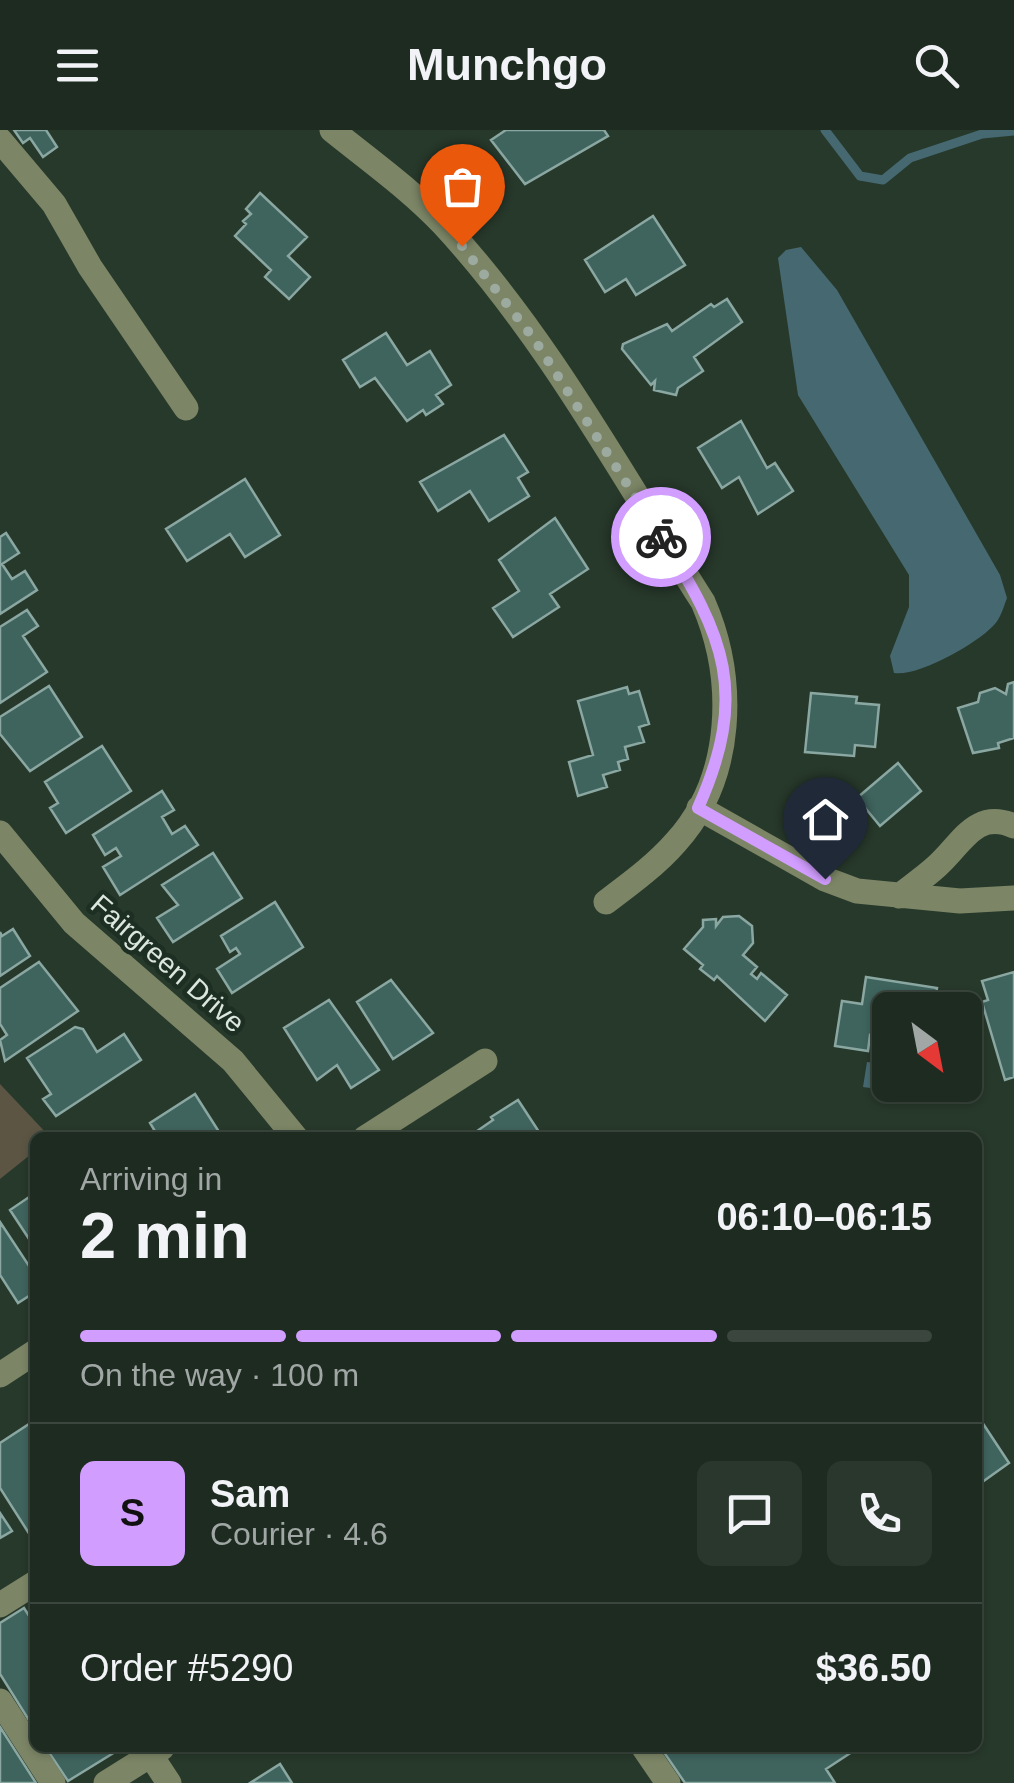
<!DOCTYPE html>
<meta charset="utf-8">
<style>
body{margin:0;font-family:Helvetica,sans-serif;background:#2a372d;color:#f1f3f6;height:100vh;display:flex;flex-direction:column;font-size:38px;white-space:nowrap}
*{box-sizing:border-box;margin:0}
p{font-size:32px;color:#a0a7a5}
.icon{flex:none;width:55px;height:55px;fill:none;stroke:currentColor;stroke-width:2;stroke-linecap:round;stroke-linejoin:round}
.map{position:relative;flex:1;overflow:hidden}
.drawer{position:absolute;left:30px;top:1002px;width:952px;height:620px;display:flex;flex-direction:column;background:#1d2b20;border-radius:15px;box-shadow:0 2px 8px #0004,0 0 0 2px #3b473e}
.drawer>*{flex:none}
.needle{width:65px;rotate:148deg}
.fabs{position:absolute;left:872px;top:862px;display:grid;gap:20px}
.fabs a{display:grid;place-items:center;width:110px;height:110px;border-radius:15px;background:#1d2b20;box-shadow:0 2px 8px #0004,0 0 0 2px #3b473e;font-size:50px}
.pin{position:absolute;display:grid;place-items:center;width:85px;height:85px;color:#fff;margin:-102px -42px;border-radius:50% 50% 50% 0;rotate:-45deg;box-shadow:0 0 10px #0007}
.pin .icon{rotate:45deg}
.courier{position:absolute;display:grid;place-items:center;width:100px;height:100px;margin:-50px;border:8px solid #d19dfe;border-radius:50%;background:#fff;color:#222;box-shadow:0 2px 12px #0007}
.head em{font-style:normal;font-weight:800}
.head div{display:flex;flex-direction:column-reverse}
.head{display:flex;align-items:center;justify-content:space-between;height:170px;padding:0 50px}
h1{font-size:65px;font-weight:800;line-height:75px}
.bar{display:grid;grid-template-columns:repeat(4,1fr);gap:15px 10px;align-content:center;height:120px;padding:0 50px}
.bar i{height:12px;border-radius:8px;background:#3b473e}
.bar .selected{background:#d19dfe}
.bar p{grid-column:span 4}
.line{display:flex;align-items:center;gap:25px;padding:0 50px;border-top:2px solid #3b473e}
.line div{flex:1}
.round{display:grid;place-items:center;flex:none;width:105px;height:105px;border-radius:15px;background:#2a372d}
header{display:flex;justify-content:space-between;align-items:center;height:130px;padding:0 50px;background:#1d2b20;font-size:45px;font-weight:800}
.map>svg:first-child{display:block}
.green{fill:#5c5544}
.water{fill:#466971}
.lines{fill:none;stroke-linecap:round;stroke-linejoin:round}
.stream{stroke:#466971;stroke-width:9}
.building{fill:#3f635d;stroke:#8aa7a2;stroke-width:2.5}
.minor{stroke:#7c8566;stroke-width:25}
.done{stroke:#9daaa0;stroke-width:10;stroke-dasharray:0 18}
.route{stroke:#d19dfe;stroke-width:12}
.labels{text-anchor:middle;stroke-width:9;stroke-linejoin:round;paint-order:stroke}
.street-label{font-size:28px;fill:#dce7df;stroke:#1d2e22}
</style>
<header><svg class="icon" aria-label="menu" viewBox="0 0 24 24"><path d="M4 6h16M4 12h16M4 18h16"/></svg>Munchgo<svg class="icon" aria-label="search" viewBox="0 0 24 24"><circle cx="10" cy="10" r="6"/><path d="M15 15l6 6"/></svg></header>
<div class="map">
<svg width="1014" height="1653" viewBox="0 0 1014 1653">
<rect width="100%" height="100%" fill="#27392b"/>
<path class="green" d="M0 954 50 1007 35 1008V1021L0 1049Z"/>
<path class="water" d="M801 117 837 160 1000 445 1007 468C1003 478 1001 488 993 496 976 514 918 547 894 543L890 526 909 477V445L798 265 778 128 786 120Z
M867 932 890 935V955H915L914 964 863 957Z"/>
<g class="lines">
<path class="stream" d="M825 0 860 46 883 50 910 28 982 4 1014 1"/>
</g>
<path class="building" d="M14 0H46L57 17 43 27 30 8 23 13Z
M506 0H604L608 6 525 54 491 10Z
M260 63 307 107 288 126 310 147 289 169 265 147 271 140 235 106 246 94 243 91 251 84 246 79Z
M653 86 685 135 636 165 626 149 605 162 585 130Z
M727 169 742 192 694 227 703 241 678 258 676 265 654 260 655 251 651 255 622 219 623 214 667 194 672 201 711 174 714 177Z
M386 203 407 235 430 221 451 255 436 265 443 274 426 285 423 280 407 291 375 248 360 257 343 230Z
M741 291 767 338 775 333 793 361 758 384 739 347 722 358 698 318Z
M504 305 528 342 518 348 529 366 489 391 470 361 438 381 420 352Z
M245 349 280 405 245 427 230 404 187 431 166 399Z
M555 388 588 439 550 464 559 477 513 507 493 478 519 461 499 430Z
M6 403 19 423 2 434 12 449 25 441 37 460 0 484V407Z
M27 480 38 496 23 506 47 542 0 573V497Z
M1014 552V608L998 613 999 618 973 623 958 578 978 572 980 563 995 558 1006 564 1008 554Z
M49 556 82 607 30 641 0 604V587Z
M627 557 629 564 639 561 649 594 639 597 644 612 625 617 628 629 618 632 620 640 603 645 607 657 578 666 569 632 593 625 578 571Z
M811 563 857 567 856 573 879 575 875 617 855 615 854 626 805 622Z
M102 616 131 661 66 703 50 678 58 673 45 652Z
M898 633 921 661 880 696 857 668Z
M162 661 174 680 162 687 172 704 185 696 198 715 120 765 103 737 121 726 116 718 105 725 93 705Z
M213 723 242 768 173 812 157 788 178 775 162 755Z
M275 772 303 817 232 863 217 839 240 824 236 818 230 822 221 806Z
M739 786 752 796 753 813 743 825 757 837 751 844 757 849 761 843 787 865 765 891 717 846 714 850 700 839 703 835 684 819 703 797V790L716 789V796L723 787Z
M13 799 30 826 0 846V802L2 806Z
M39 832 78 881 5 931 0 910 7 905 0 894V858Z
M1014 842V947L1005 950 982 872 988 870 982 851Z
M866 847 937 858 933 880H890V908L870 905 868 921 835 916 842 871 862 874Z
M391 850 433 903 393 929 357 872Z
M329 870 379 940 351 958 337 935 317 950 284 898Z
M75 897 83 899 97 922 124 904 141 930 56 986 43 969 51 964 27 928Z
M195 964 223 1008H159L150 993Z
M518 970 543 1008H467L493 990 491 987Z
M35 1063V1118L10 1080Z
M0 1092 35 1145V1162L18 1173 0 1145Z
M978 1286 1009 1333 978 1355Z
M29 1294 35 1303V1402L30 1405 0 1358V1313Z
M0 1383 12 1401 0 1408Z
M24 1478 35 1495V1600L0 1544V1493Z
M0 1597 36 1653H0Z
M46 1618H113L115 1622 68 1651Z
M661 1618H858L826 1639 835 1653H685Z
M280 1634 292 1653H250Z"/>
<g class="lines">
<path class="minor" d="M332 0C369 30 410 59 443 94 546 205 621 344 703 472 736 548 735 647 676 712 656 735 630 754 606 772
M0 10 54 74 90 137 186 278
M699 678 825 749 857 761 960 771 1014 768
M0 703 74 793 233 931 296 1008
M899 766C912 756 925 747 937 736 962 714 975 679 1014 696
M365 1008 485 931
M0 1245 35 1222
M0 1475 35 1453
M0 1571 53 1653
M146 1618 169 1653
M644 1618 668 1653
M106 1653 162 1618"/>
</g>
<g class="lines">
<path class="done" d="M462 116 534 209 661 407"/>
<path class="route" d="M661 407C725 506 749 564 698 678L825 749"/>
</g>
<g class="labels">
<g class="street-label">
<text transform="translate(168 833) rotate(41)" y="10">Fairgreen Drive</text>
</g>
</g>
</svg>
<div class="fabs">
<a><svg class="needle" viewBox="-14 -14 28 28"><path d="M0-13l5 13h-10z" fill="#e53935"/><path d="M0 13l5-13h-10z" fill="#a0a7a5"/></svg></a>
</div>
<div class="pin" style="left:462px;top:116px;background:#ea580c"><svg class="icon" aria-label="bag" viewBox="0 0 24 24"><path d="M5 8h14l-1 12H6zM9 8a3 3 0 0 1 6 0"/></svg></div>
<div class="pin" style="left:825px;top:749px;background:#1f2937"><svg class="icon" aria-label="home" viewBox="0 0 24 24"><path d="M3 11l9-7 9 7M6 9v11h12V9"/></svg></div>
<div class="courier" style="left:661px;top:407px"><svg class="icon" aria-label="bike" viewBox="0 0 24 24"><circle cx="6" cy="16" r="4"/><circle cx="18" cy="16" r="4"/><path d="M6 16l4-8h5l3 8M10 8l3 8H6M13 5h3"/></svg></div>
<section class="drawer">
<div class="head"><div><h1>2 min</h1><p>Arriving in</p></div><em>06:10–06:15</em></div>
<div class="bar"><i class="selected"></i><i class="selected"></i><i class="selected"></i><i></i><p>On the way · 100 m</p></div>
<div class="line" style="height:180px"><b class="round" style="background:#d19dfe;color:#111">S</b><div><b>Sam</b><p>Courier · 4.6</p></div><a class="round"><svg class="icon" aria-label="chat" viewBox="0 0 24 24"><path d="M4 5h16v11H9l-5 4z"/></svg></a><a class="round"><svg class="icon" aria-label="phone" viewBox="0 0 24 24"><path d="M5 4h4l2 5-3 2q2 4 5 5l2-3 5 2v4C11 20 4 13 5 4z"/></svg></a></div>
<div class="line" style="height:130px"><div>Order #5290</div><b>$36.50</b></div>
</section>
</div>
